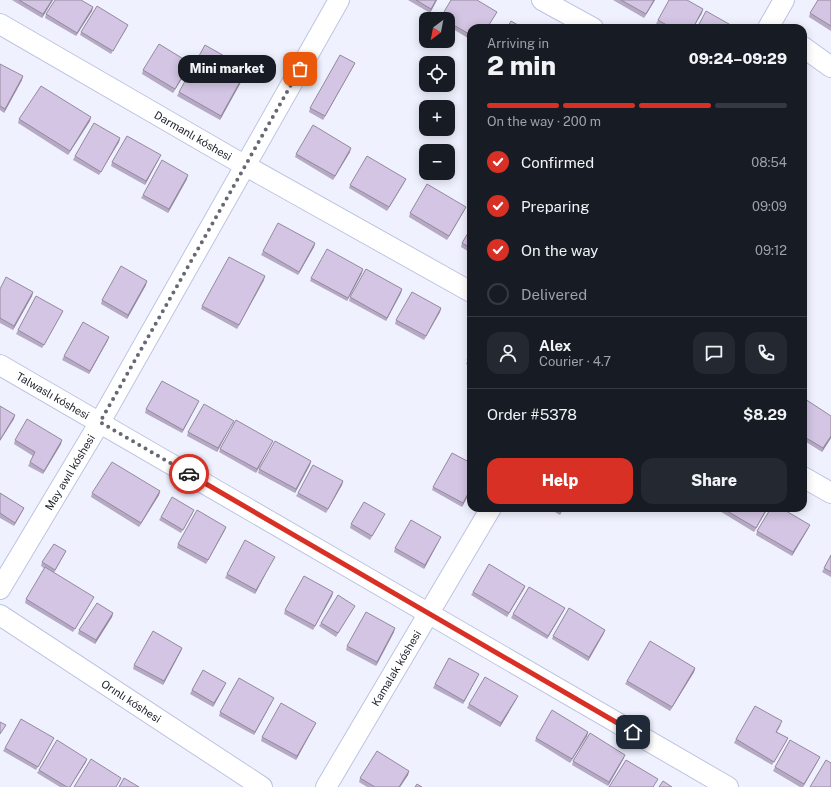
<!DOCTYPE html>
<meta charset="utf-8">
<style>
body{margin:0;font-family:"Public Sans",sans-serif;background:#242831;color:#f1f3f6;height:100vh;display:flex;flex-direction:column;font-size:15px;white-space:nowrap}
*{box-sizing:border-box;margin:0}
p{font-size:13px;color:#9ea1a6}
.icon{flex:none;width:22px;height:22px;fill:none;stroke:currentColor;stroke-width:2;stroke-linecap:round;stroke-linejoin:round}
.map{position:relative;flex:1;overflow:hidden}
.panel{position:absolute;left:467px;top:24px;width:340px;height:488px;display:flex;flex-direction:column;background:#171b24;border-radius:12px;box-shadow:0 2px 10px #0003}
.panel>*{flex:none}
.needle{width:26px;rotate:212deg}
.controls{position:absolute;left:419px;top:12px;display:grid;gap:8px}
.controls a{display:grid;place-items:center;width:36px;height:36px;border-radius:8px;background:#171b24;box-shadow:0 2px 10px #0003;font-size:20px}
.pin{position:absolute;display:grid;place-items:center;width:34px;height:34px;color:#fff;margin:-17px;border-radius:8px;box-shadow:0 2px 6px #0006}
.courier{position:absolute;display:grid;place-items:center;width:40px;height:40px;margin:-20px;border:3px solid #d93025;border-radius:50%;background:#fff;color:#222;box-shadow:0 1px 5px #0007}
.bubble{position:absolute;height:28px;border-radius:12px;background:#171b24;box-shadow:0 2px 10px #0003;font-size:13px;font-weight:800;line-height:28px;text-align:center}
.overview em{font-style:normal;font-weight:800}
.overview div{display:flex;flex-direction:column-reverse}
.overview{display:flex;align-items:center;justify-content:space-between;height:68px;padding:0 20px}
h1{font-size:26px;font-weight:800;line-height:30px}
.bar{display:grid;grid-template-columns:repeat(4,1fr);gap:6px 4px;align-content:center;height:48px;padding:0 20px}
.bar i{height:5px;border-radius:3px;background:#363941}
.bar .on{background:#d93025}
.bar p{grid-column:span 4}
.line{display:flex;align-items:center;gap:10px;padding:0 20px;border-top:1px solid #363941}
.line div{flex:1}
.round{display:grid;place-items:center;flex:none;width:42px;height:42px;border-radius:12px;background:#242831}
ol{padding:0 20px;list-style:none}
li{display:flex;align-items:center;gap:12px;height:44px}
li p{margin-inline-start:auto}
li .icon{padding:4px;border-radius:50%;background:#d93025;color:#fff;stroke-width:4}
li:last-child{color:#9ea1a6}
li i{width:22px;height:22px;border:2px solid #363941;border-radius:50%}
.button{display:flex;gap:8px;margin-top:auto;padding:8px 20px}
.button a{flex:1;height:46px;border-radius:12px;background:#d93025;color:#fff;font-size:16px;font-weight:800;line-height:46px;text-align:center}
.button a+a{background:#242831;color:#f1f3f6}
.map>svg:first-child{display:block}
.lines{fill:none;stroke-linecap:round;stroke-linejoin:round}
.minor-casing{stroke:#bdc4e2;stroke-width:22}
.minor{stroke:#fff;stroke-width:20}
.wall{fill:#b5a9c3}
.shaded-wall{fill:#948a9f}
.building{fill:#d3c5e3;stroke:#948a9f}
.done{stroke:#666874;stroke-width:4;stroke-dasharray:0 7.2}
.route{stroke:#d93025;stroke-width:5}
.labels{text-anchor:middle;stroke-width:3;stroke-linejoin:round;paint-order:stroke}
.street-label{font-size:11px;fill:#1c1e29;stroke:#eff2fe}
</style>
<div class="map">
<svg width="831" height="787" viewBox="0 0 831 787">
<rect width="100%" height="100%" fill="#eff2fe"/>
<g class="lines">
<g class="minor-casing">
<g id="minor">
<path d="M542 0 593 28"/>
<path id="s1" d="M0 24 230 157 471 292"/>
<path d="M768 28 784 0"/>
<path d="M803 47 831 67"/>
<path id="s2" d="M0 365 728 787"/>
<path d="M803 477 831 493"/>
<path id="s3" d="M0 589 100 422 339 0"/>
<path id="s4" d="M0 615 262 787"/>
<path id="s5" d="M326 787 491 508"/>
</g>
</g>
<use href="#minor" class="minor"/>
</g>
<path class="wall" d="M12 0H53L42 18Z
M408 0H437L430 13Z
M613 0H655L644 18Z
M831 0V31L809 17 810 13Z
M93 7 92 11 76 36 45 18 46 14Z
M702 13 693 28H664L656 24 658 20Z
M495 15 471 28V40L448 26V19H440L441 17Z
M127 28 111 54 80 35 81 32Z
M355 63 353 67 323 120 309 112 310 108Z
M0 64 22 80 4 113 0 110Z
M189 67 173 93 142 74 143 70Z
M246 73 220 120 177 96 179 92Z
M19 119 90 121 68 155 18 123Z
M120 138 119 142 99 175 73 160 75 156Z
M350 152 333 180 295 157 296 154Z
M159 159 145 185 111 166 112 162Z
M187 179 168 213 141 198 143 195Z
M404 183 387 211 349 188 350 185Z
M464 211 447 240 409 217 410 213Z
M471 228V253L461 247 462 243Z
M315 243 314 247 298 275 261 255 263 251Z
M362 273 347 301 310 281 311 278Z
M264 280 237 329 201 309 202 306Z
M146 285 127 319 101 304 102 300Z
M0 289 33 292 32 296 13 330 0 323Z
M402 289 401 293 386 321 349 301 350 297Z
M441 308 440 312 424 340 395 324 396 320Z
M61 314 42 348 16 334 18 330Z
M108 340 89 374 62 360 64 356Z
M471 353V366L466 364Z
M803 402 831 438 822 452 803 440Z
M197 405 182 433 145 413 146 409Z
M234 421 232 424 217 452 187 436 188 432Z
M15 440 61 444 43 474 28 466 33 456 14 444Z
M273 441 271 444 256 473 219 452 220 449Z
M311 461 310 465 295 493 258 473 259 469Z
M343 481 342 485 326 513 296 496 298 493Z
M433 487 471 490 462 507 432 490Z
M160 491 159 495 139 527 91 497 92 493Z
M0 493 24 508 22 512 14 526 0 518Z
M548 508H564L560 515Z
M719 508H768L754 532 718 510Z
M193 513 181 533 159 520 161 517Z
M383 518 370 540 350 528 351 524Z
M226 527 225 530 206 564 177 548 178 544Z
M808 529 792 556 756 535 757 531Z
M439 541 424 569 394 552 395 548Z
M66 551 64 555 54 573 92 601 73 632 25 603 26 599 45 569 41 566 42 562Z
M831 555V577L822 572Z
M273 560 255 594 225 578 227 574Z
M525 586 524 589 507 617 471 595 473 592Z
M333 592 332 596 313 630 284 614 285 610Z
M565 608 563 612 547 639 511 618 513 614Z
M353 609 336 637 319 626 321 623Z
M113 613 112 617 95 644 78 634 79 630Z
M394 632 376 666 346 650 347 646Z
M604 633 588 661 552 639 553 636Z
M182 648 181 651 163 685 133 669 134 665Z
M695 668 694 672 670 711 625 684 627 681Z
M479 674 477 678 463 704 433 688 435 684Z
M224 687 213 707 190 694 192 690Z
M516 700 500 727 467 708 469 704Z
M272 702 254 735 219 716 220 712Z
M316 723 314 727 296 760 261 741 262 737Z
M781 725 777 732 788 738 786 742 772 765 734 743 736 739Z
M588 732 587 736 570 763 535 741 536 738Z
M52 742 36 770 3 751 5 748Z
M624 758 608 786 572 765 573 761Z
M818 761 803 787H800L773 771 775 767Z
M86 762 70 787H60L37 773 39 770Z
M409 771 408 775 400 787H367L359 782 360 778Z"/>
<path class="shaded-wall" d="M52 0H53L42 18 43 14Z
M436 0H437L430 13 431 9Z
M654 0H655L644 18 646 14Z
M93 7 92 11 76 36 77 33Z
M703 9 702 13 693 28Z
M190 63 189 67 173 93 175 89Z
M355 63 353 67 323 120 325 116Z
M247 69 246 73 220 120 221 116Z
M23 76 22 80 4 113 5 109Z
M91 117 90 121 68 155 70 151Z
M120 138 119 142 99 175 101 172Z
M351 148 350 152 333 180 335 176Z
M161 155 159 159 145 185 146 181Z
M188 175 187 179 168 213 169 209Z
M406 179 404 183 387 211 389 207Z
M466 207 464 211 447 240 449 236Z
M315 243 314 247 298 275 299 272Z
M363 269 362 273 347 301 348 298Z
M265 276 264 280 237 329 239 325Z
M147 281 146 285 127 319 128 315Z
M402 289 401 293 386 321 387 318Z
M33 292 32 296 13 330 14 326Z
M441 308 440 312 424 340 426 336Z
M63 311 61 314 42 348 44 345Z
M109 337 108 340 89 374 90 371Z
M199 401 197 405 182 433 183 430Z
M15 415 14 419 0 441V440Z
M234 421 232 424 217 452 218 448Z
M831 436V438L822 452 823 448Z
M62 440 61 444 43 474 44 471Z
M273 441 271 444 256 473 257 469Z
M311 461 310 465 295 493 296 489Z
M343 481 342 485 326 513 328 509Z
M471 488V490L462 507 463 503Z
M160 491 159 495 139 527 141 523Z
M24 508 22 512 14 526 15 523Z
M767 508H768L754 532 756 528Z
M810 525 808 529 792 556 793 552Z
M226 527 225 530 206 564 208 560Z
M441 537 439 541 424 569 425 565Z
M275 557 273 560 255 594 256 590Z
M525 586 524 589 507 617 509 613Z
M333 592 332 596 313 630 315 626Z
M565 608 563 612 547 639 548 636Z
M113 613 112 617 95 644 96 640Z
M395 628 394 632 376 666 377 662Z
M605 630 604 633 588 661 589 657Z
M182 648 181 651 163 685 164 681Z
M695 668 694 672 670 711 672 707Z
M479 674 477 678 463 704 464 701Z
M226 683 224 687 213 707 214 703Z
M518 696 516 700 500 727 501 723Z
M274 698 272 702 254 735 255 732Z
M316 723 314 727 296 760 297 756Z
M588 732 587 736 570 763 572 759Z
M625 755 624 758 608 786 609 782Z
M820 757 818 761 803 787 804 784Z
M87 759 86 762 70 787Z
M409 771 408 775 400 787H399Z"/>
<path class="building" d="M19 0H52L43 14Z
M55 0H81L93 7 77 33 46 14Z
M416 0H436L431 9Z
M451 0H477L497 12 487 28H471V35L448 22V19H444L441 17Z
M621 0H654L646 14Z
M669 0H687L703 9 693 28H672L658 20Z
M818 0H831V26L810 13Z
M97 6 128 25 113 51 81 32Z
M706 11 736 28H697Z
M511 21 523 28H507Z
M159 44 190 63 175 89 143 70Z
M205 45 247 69 221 116 179 92Z
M340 55 355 63 325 116 310 108Z
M0 64 23 76 5 109 0 106Z
M41 86 91 117 70 151 19 119Z
M94 123 120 138 101 172 75 156Z
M313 125 351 148 335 176 296 154Z
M127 136 161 155 146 181 112 162Z
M367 156 406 179 389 207 350 185Z
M162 160 188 175 169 209 143 195Z
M427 184 466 207 449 236 410 213Z
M278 223 315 243 299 272 263 251Z
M471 228V248L462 243Z
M327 249 363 269 348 298 311 278Z
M229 257 265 276 239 325 202 306Z
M121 266 147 281 128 315 102 300Z
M366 269 402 289 387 318 350 297Z
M6 277 33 292 14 326 0 318V289Z
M412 292 441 308 426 336 396 320Z
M36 296 63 311 44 345 18 330Z
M83 322 109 337 90 371 64 356Z
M471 353V362L467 360Z
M162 381 199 401 183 430 146 409Z
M805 399 831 416V436L823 448 803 436V402Z
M204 404 234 421 218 448 188 432Z
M0 406 15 415 0 440Z
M27 419 62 440 44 471 30 462 35 452 15 440Z
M236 420 273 441 257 469 220 449Z
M275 441 311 461 296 489 259 469Z
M452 453 471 463V488L463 503 433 487Z
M112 462 160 491 141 523 92 493Z
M313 465 343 481 328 509 298 493Z
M0 493 24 508 15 523 0 513Z
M172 497 194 510 183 530 161 517Z
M364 502 385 514 372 536 351 524Z
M556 508H563L561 511Z
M722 508H767L756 528Z
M771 508H781L810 525 793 552 757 531Z
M197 510 226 527 208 560 178 544Z
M411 520 441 537 425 565 395 548Z
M245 540 275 557 256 590 227 574Z
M54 544 66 551 55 570 42 562Z
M831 555V572L824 568Z
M489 564 525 586 509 613 473 592Z
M45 567 94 597 75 629 26 599Z
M304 576 333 592 315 626 285 610Z
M529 587 565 608 548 636 513 614Z
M338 595 355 606 338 633 321 623Z
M97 603 113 613 96 640 79 630Z
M569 608 605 630 589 657 553 636Z
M366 612 395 628 377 662 347 646Z
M153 631 182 648 164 681 134 665Z
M650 641 695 668 672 707 627 681Z
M449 658 479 674 464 701 435 684Z
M203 670 226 683 214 703 192 690Z
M485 677 518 696 501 723 469 704Z
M239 678 274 698 255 732 220 712Z
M281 703 316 723 297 756 262 737Z
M755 706 782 721 776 732 788 738 774 762 736 739Z
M552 710 588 732 572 759 536 738Z
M21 719 54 738 38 767 5 748Z
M0 722 6 725 0 734Z
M590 733 625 755 609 782 573 761Z
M57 740 87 759 70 787H67L39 770Z
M790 740 820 757 804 784 775 767Z
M377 751 409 771 399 787H375L360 778Z
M91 759 121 778 116 787H74Z
M626 760 658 779 653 787H609Z
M826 760 831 763V787H810Z
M124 778 139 787H119Z
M663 781 672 787H659Z
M417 784 422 787H415Z"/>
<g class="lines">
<path class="done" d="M189 474 100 422 300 69"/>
<path class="route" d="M189 474 633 732"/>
</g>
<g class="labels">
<g class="street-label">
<text dy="4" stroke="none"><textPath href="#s1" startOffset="223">Darmanlı kóshesi</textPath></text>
<text dy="4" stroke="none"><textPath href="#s2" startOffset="61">Talwaslı kóshesi</textPath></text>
<text dy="4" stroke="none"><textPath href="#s3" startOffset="136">May awıl kóshesi</textPath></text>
<text dy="4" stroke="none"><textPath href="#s5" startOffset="138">Kamalak kóshesi</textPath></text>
<text dy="4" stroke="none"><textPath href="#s4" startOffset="157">Orınlı kóshesi</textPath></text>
</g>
</g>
</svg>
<div class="controls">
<a><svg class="needle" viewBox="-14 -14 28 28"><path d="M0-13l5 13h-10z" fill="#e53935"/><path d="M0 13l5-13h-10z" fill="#9ea1a6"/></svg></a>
<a><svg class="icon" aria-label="locate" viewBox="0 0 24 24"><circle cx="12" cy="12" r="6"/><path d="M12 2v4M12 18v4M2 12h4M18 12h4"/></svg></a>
<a>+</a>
<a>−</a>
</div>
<div class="pin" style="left:300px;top:69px;background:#ea580c"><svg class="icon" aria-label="bag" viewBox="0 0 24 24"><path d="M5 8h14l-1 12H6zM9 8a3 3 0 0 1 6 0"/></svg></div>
<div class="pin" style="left:633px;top:732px;background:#1f2937"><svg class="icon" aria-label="home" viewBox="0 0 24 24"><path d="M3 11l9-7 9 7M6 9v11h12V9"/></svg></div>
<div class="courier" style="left:189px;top:474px"><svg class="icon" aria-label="car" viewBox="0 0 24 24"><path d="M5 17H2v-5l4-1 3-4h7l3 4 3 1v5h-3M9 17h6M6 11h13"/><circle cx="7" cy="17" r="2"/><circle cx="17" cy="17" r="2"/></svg></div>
<div class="bubble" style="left:178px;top:55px;width:98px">Mini market</div>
<section class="panel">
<div class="overview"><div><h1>2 min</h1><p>Arriving in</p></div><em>09:24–09:29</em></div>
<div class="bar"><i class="on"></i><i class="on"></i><i class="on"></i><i></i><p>On the way · 200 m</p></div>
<ol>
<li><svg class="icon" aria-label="check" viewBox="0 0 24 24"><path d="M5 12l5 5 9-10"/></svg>Confirmed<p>08:54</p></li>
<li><svg class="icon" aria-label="check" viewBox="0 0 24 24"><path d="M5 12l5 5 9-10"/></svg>Preparing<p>09:09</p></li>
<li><svg class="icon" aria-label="check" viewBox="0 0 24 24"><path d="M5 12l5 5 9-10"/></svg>On the way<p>09:12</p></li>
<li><i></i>Delivered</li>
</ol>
<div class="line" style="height:72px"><a class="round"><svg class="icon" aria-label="person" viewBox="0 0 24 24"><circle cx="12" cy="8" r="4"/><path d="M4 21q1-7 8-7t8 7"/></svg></a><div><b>Alex</b><p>Courier · 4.7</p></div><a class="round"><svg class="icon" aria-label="chat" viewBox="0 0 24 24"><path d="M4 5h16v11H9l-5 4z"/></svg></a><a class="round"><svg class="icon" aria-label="phone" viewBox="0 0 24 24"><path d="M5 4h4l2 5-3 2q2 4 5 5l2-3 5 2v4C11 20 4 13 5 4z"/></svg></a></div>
<div class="line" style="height:52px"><div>Order #5378</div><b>$8.29</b></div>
<div class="button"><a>Help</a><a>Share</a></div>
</section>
</div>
